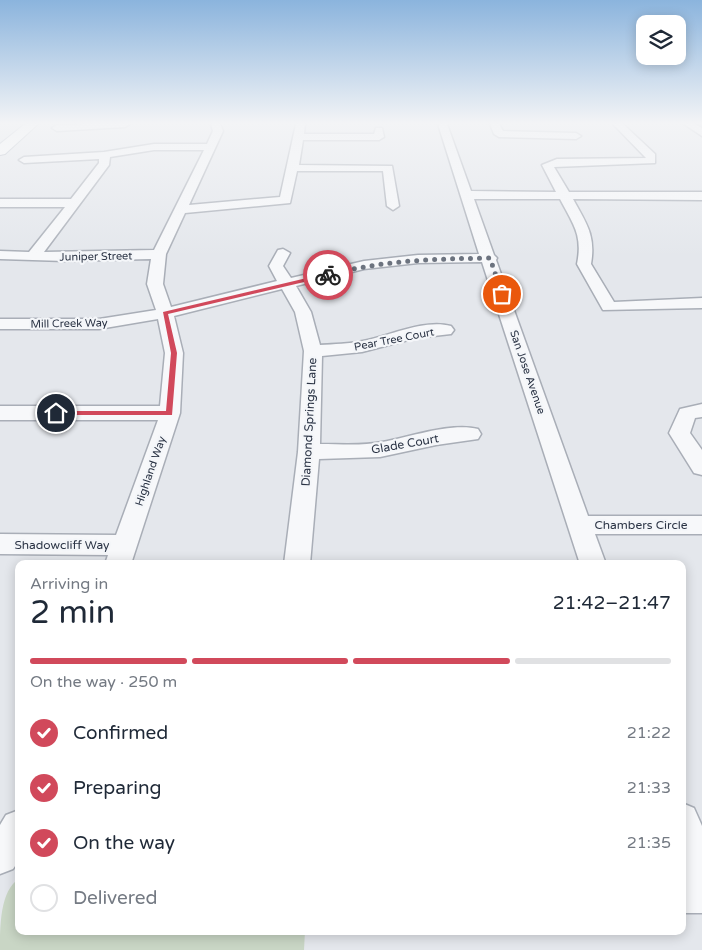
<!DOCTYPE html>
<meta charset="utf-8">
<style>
body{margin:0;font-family:"Varela Round",sans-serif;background:#f2f2f3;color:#1f2937;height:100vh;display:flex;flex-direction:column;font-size:19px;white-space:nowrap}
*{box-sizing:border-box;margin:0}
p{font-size:16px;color:#747a83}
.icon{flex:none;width:28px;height:28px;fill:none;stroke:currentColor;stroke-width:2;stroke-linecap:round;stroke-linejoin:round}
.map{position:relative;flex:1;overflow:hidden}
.side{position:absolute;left:15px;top:560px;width:671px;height:375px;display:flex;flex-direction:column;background:#fff;border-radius:10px;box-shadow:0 2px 12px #0003}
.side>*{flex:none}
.tools{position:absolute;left:636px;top:15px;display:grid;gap:10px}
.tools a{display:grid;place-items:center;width:50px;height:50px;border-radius:10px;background:#fff;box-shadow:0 2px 12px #0003;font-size:25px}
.pin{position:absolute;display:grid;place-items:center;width:42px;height:42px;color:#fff;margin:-21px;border:2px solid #fff;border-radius:50%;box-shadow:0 1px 5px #0007}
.courier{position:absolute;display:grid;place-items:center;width:50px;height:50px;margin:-25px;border:4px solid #d1495b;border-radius:50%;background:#fff;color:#222;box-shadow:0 1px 6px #0007}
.summary em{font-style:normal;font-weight:600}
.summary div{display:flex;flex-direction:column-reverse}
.summary{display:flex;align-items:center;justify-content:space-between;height:85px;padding:0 15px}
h1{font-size:32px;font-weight:600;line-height:38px}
.bar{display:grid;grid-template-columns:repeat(4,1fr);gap:8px 5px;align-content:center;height:60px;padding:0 15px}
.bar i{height:6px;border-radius:4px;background:#e0e1e3}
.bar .current{background:#d1495b}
.bar p{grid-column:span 4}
ol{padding:0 15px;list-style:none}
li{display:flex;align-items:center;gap:15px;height:55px}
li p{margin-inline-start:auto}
li .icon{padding:5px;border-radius:50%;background:#d1495b;color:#fff;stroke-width:4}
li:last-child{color:#747a83}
li i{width:28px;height:28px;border:2px solid #e0e1e3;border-radius:50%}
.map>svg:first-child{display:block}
.green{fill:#c9d6c5}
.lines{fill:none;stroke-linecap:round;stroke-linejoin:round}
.minor-casing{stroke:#a9aeb7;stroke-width:3}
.major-casing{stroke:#a3abb8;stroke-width:2}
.minor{fill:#f7f8fa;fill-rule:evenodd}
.major{fill:#fff;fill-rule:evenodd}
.route{fill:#d1495b}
.done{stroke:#6c737f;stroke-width:5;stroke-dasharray:0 9}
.labels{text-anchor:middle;stroke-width:4.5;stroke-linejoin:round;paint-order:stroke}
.far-street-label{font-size:11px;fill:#2b3445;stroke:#f4f6f9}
.street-label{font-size:12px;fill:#2b3445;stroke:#f4f6f9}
</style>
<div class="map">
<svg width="702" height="950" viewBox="0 0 702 950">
<rect width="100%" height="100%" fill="#e4e7ec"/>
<path class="green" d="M19 879V931H305L304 950H0C0 927 0 890 19 879Z"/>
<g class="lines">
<g class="minor-casing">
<path id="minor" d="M84 124H130L125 127 57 131 52 128 57 125Z
M211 124H220L223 131 189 205 280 197 296 124H305L304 134H374L376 128H382L384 137 379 140H303L299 165 392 166 399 206 393 210 387 206 383 171H297L290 203 185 213 166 254 163 284 171 307 277 281 269 266 278 250 283 249 290 253 283 266 291 278 364 261 418 255 479 254 438 124H447L471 191 556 192 542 165 557 159 646 158 613 124H623L655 154V163L554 167 569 192H702V200L573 199C586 223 596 235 591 264L614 302 702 298V308L603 310 577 264C583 235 573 224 560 199H474L494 255 497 258 496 260 588 516H702V534H595L606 564H580L482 262 418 263 364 269 296 286 311 312 320 345C334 344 349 344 363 341 390 336 423 319 451 326L454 330 451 334 416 338 362 352 322 356 320 444C340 444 362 446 382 442 410 437 452 422 478 429L481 434 478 439 436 445 380 457 319 459 310 564H284L298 452 304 351 295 312 282 289 174 316 183 353 180 413 131 564H105L108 555 0 554V534L116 535 158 420H0V406H160L165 353 158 319 99 329H0V319H99L156 310 147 284 151 259 65 261 0 259V251L29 252 65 207H0V199H71L99 163V159L24 163 19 160 24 157 104 152 154 144H207L213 131ZM154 150H204L154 250 44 252 109 165 110 157Z
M490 124H499L503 131 576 133 581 136 576 139 499 137 494 134Z
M684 124H695L702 128V136Z
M702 404V417L695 418 690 433 702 450V475L694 473 669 433 680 409Z
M682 803 694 808 702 826V913H682Z
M19 810V860L13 869 0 874V825L6 815Z"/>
</g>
<g class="major-casing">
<path id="major" d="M25 124H38L5 154 0 155V144Z"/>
</g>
<use href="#minor" class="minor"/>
<use href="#major" class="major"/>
</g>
<linearGradient id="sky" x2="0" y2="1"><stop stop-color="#8bb4dd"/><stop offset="0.48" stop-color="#f3f4f6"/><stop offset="1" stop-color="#f3f4f6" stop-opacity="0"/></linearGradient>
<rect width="702" height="256" fill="url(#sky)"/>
<path class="route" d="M328 273 330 276 168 314 177 353 172 415H56L53 413 56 411H166L171 353 163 312Z"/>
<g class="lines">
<path class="done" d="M328 275C384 260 434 259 490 258L502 294"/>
</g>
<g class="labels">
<g class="far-street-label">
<text transform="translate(96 256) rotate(-1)" y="4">Juniper Street</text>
<text transform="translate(69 323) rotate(-1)" y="4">Mill Creek Way</text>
<text transform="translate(394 339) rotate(-11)" y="4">Pear Tree Court</text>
<text transform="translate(528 372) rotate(71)" y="4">San Jose Avenue</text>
<text transform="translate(150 471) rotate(-71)" y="4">Highland Way</text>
</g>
<g class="street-label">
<text transform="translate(309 422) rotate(-87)" y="4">Diamond Springs Lane</text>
<text transform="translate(405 444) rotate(-10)" y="4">Glade Court</text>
<text x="641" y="529">Chambers Circle</text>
<text x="62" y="549">Shadowcliff Way</text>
</g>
</g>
</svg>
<div class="tools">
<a><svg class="icon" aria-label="layers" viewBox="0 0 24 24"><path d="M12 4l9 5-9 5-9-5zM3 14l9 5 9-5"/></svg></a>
</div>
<div class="pin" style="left:502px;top:294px;background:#ea580c"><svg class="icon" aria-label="bag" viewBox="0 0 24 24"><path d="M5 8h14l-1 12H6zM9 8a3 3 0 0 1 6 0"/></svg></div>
<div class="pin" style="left:56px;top:413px;background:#1f2937"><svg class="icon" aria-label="home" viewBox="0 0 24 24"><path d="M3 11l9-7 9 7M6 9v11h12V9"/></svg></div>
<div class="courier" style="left:328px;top:275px"><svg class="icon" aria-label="bike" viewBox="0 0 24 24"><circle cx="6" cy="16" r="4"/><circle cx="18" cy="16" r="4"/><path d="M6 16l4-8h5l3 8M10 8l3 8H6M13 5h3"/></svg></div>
<section class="side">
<div class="summary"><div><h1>2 min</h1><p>Arriving in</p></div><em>21:42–21:47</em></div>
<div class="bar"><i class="current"></i><i class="current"></i><i class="current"></i><i></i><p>On the way · 250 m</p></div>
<ol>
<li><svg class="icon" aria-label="check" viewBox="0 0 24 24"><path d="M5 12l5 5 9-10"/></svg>Confirmed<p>21:22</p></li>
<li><svg class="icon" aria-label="check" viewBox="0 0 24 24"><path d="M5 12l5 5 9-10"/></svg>Preparing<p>21:33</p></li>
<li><svg class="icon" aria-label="check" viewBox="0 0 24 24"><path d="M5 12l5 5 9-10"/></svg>On the way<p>21:35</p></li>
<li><i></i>Delivered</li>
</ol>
</section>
</div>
